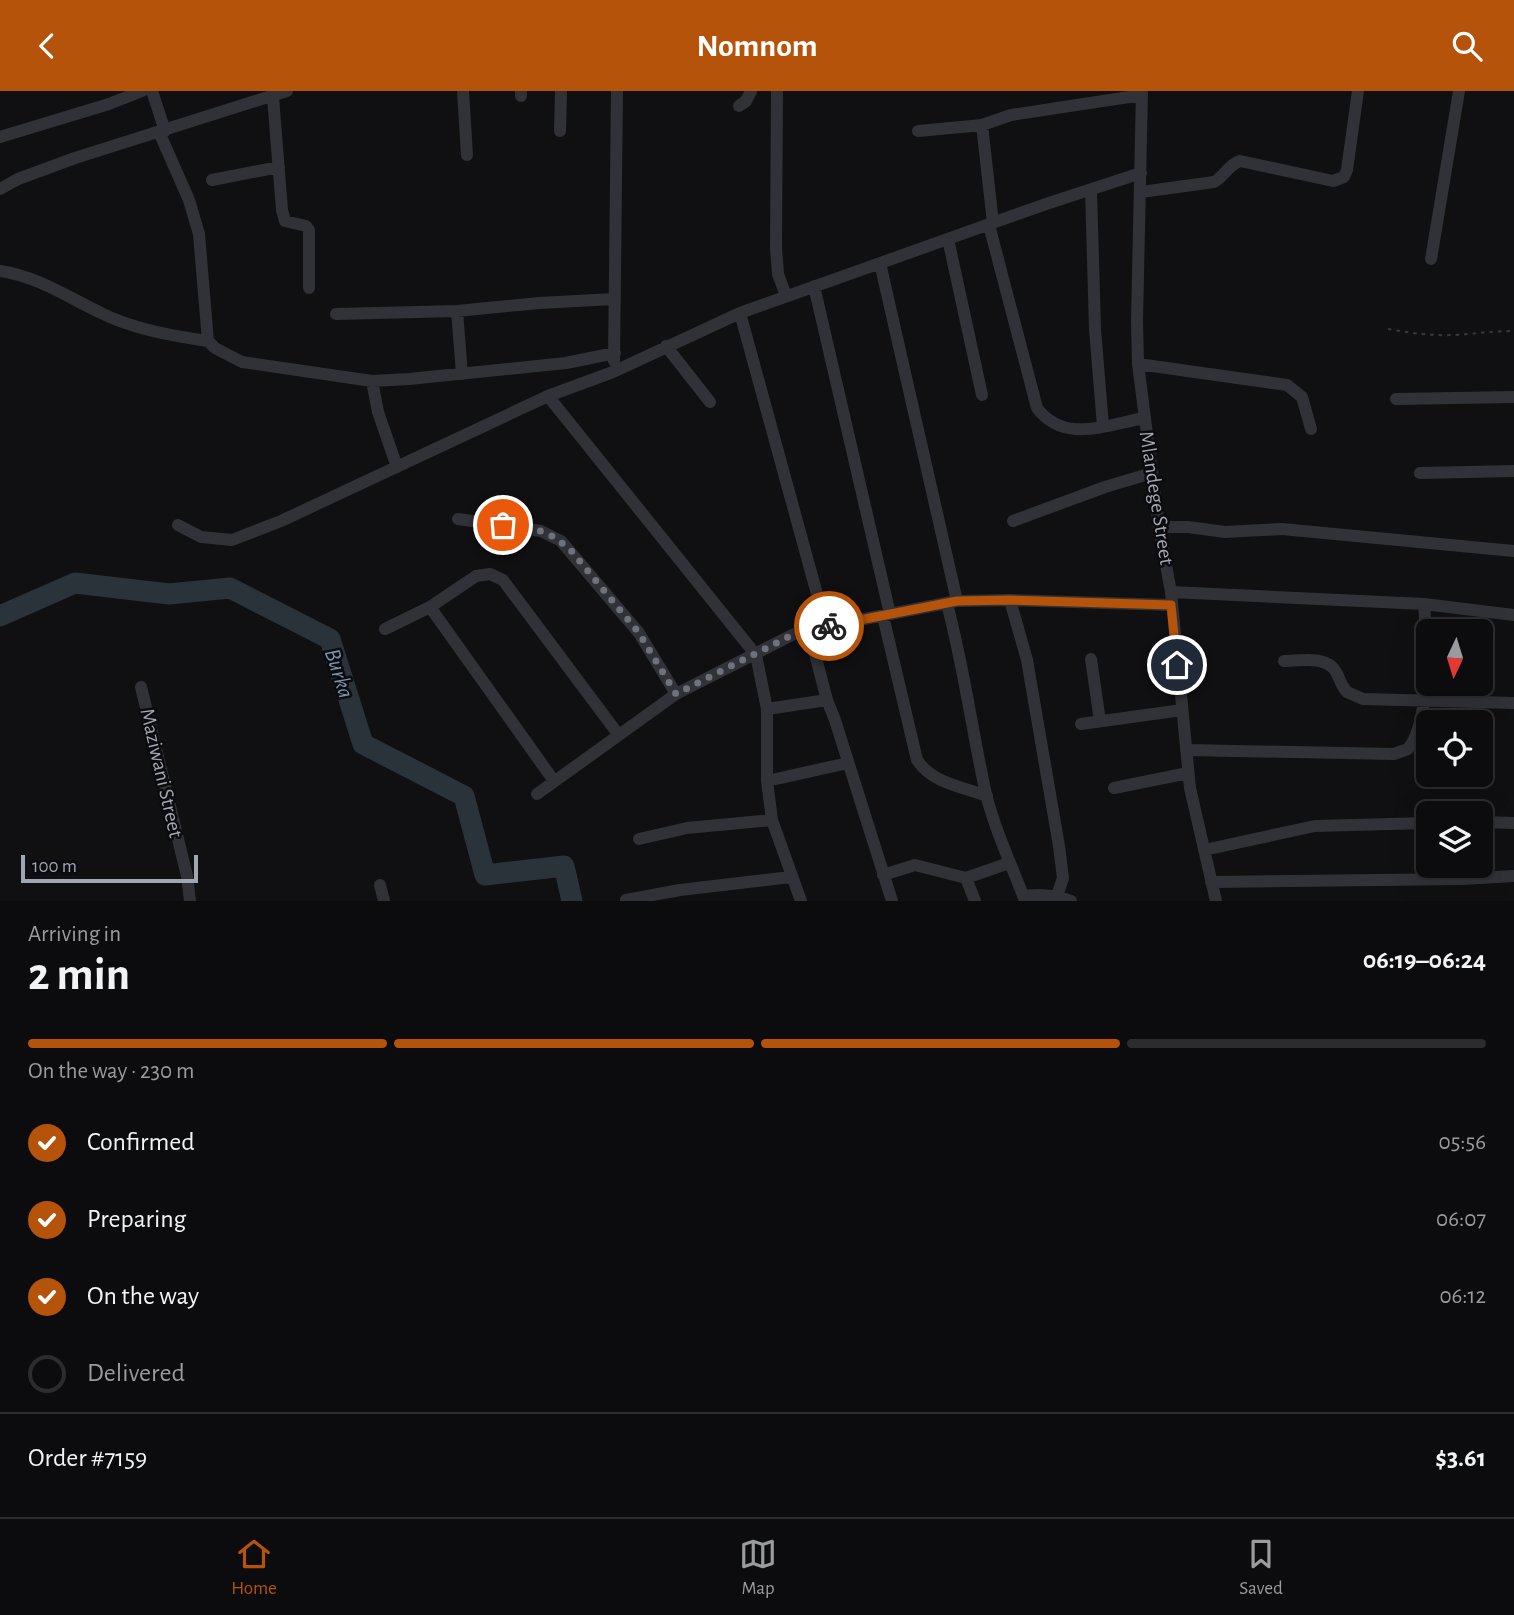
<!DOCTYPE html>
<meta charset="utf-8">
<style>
body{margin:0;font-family:"Alegreya Sans",sans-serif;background:#151517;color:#f1f3f6;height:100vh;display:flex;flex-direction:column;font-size:26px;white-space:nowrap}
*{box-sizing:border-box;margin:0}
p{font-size:23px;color:#9a9b9e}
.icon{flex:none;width:38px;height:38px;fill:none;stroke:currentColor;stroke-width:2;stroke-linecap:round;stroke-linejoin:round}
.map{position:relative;height:810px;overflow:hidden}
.details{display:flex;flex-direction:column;background:#0c0c0e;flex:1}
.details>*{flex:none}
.needle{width:46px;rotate:184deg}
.fabs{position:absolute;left:1416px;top:528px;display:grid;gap:14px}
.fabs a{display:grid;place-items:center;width:77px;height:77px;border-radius:10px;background:#0c0c0e;box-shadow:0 7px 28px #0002,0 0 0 2px #2c2c2e;font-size:35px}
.scale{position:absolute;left:21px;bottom:18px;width:177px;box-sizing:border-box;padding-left:7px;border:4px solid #a1a6b3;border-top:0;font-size:19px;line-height:24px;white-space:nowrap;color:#a1a6b3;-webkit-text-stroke:5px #0b0b0d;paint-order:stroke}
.pin{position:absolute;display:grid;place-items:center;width:60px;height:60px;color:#fff;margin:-30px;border:4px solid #fff;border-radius:50%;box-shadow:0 2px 7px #0007}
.courier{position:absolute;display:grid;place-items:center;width:70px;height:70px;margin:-35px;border:5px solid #b45309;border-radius:50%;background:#fff;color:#222;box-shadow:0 2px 9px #0007}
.head em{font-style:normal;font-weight:600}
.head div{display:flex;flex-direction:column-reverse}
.head{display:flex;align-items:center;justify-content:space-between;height:119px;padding:0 28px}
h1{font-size:46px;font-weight:600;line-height:52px}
.bar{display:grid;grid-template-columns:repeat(4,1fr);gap:10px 7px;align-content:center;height:84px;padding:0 28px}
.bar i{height:9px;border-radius:5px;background:#2c2c2e}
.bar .current{background:#b45309}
.bar p{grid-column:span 4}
.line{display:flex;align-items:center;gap:18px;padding:0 28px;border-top:2px solid #2c2c2e}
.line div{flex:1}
ol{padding:0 28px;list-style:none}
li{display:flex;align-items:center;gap:21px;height:77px}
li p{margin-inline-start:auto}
li .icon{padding:7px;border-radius:50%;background:#b45309;color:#fff;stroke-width:4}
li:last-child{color:#9a9b9e}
li i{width:38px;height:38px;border:4px solid #2c2c2e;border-radius:50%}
header{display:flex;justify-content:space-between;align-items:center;height:91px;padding:0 28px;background:#b45309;color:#fff;font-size:32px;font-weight:600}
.menu{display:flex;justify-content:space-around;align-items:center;height:98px;border-top:2px solid #2c2c2e;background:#0c0c0e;font-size:19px;color:#9a9b9e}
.menu a{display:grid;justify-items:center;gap:4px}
.menu .current{color:#b45309}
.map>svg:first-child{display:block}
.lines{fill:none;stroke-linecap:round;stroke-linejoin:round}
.river{stroke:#2a333a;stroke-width:21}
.path{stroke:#37393e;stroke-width:2;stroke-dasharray:3.5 5;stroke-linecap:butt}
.street{stroke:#313237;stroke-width:12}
.done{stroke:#6e727b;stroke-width:7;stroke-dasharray:0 12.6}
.route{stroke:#b45309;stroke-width:9}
.labels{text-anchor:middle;stroke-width:5;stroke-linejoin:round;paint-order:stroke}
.street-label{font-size:21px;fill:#a1a6b3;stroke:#0b0b0d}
.water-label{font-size:23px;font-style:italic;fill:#7894af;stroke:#0b0b0d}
</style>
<header><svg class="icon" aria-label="back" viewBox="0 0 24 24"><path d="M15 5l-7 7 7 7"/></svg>Nomnom<svg class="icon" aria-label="search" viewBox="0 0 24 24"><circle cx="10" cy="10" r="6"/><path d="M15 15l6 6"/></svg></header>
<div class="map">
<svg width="1514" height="810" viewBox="0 0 1514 810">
<rect width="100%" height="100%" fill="#101012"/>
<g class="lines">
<path class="river" d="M0 525 75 492 169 503 230 497 330 548 363 653 464 705 485 784 564 775 572 810"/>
<path class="path" d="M1388 238C1410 242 1432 245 1454 244 1474 243 1493 240 1514 240"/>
<path class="street" d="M152 0 165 40
M463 0 467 64
M521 0V5
M777 0 776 157 778 183 786 205
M1142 0 1137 230 1138 273 1159 436 1171 501 1190 697 1216 810
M273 6 282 119 285 130 306 135 309 139V197
M739 15 746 10 751 0
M982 34 993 132
M560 40 561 0
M918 40 982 34 1011 24 1142 4
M159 41 189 109 199 143 208 250
M0 46 109 13 142 0
M212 89 279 76
M0 98 18 88 75 67 287 0
M1091 99 1095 238 1103 335
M1141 101 1214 91C1225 85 1228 74 1240 70L1333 90 1344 86 1347 79 1358 0
M989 134 1037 317C1064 353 1106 334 1144 327
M948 148 982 304
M1431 168 1459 0
M880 172 957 510
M0 180C36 185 68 206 99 221 132 238 173 245 208 250L215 257 242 271 372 290 409 288 566 272 615 262
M814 195 890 523
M457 220 462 283
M740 222 826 536
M336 223 457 220 539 212 614 208
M666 255 710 311
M614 270 617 0
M1138 273 1287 294 1302 306 1311 338
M372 290 378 321 397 376
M548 305 756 564 767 618V690L772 729 801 810
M1396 308 1514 306
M1420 382 1514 380
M458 428 541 440 561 450 639 542 676 603
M1013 430 1105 396 1152 382
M178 434 201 446 232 449 281 430 548 305 613 281 740 222 1046 113 1141 82
M1159 436H1188L1225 441 1282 438 1514 460
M1171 501 1424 513 1514 524
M1010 509 1027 569 1059 755 1063 787 1057 805
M947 513C964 576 972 640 986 703 995 741 1012 774 1025 810
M430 516 554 690
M883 525 917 669C932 692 962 696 987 705
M385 538 430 516 476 485 490 483 503 489 618 643
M809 540 827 609 835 629 892 810
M1091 568 1100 630
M1284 570C1300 570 1327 564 1336 581 1340 588 1341 595 1347 601L1363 608 1514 612
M141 596 187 785 190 810
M767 618 827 609
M1081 633 1182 619
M1186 659 1394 663 1408 658C1431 630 1427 548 1424 513
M767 690 848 672
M1114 697 1188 682
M537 703 676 603 794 543 818 537 957 510 1010 509 1171 514
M1480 731 1514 732
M639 748 687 737 772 729
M1204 759 1315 735 1428 732
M883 784 915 774 966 787 1009 772
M966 787 975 810
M1211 791 1463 788 1514 785
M380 794 384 810
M1023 805C1041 803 1054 804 1071 810
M626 809 680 799 791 786"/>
</g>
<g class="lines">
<path class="done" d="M503 434 541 440 552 445 569 457 639 542 676 603 794 543 829 535"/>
<path class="route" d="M829 535 957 510 1010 509 1171 514 1177 574"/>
</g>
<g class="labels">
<g class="street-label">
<text transform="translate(1157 407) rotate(81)" y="7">Mlandege Street</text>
<text transform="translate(162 682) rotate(77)" y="7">Maziwani Street</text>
</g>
<g class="water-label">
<text transform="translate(340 582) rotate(72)" y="8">Burka</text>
</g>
</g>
</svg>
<div class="fabs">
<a><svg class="needle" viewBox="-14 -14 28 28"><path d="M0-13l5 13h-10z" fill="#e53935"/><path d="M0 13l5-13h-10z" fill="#9a9b9e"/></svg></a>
<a><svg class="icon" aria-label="locate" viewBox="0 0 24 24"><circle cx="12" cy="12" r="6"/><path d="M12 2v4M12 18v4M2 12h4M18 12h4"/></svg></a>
<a><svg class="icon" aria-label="layers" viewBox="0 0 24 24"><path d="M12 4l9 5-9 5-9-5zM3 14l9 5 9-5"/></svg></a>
</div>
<div class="scale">100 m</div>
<div class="pin" style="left:503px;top:434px;background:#ea580c"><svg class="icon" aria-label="bag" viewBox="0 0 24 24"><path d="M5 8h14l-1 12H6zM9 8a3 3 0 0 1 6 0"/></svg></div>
<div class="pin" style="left:1177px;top:574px;background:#1f2937"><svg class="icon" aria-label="home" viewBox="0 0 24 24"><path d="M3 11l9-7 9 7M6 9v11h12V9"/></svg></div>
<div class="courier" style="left:829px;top:535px"><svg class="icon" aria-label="bike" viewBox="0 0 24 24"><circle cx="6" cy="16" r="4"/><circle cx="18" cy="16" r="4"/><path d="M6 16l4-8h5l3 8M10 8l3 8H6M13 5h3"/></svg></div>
</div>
<section class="details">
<div class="head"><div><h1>2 min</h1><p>Arriving in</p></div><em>06:19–06:24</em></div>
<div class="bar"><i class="current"></i><i class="current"></i><i class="current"></i><i></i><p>On the way · 230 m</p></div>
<ol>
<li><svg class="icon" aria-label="check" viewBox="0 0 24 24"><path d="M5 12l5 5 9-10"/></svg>Confirmed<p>05:56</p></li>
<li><svg class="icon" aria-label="check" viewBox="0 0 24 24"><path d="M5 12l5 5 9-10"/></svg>Preparing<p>06:07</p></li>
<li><svg class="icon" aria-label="check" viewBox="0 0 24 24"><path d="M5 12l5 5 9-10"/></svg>On the way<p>06:12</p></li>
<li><i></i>Delivered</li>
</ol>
<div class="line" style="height:91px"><div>Order #7159</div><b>$3.61</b></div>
</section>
<nav class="menu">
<a class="current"><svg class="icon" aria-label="home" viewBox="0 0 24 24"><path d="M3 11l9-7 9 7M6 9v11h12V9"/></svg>Home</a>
<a><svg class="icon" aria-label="map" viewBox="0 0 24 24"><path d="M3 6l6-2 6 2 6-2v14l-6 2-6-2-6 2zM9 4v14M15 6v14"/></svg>Map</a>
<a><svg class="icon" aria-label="saved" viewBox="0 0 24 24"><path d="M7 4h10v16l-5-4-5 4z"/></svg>Saved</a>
</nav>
